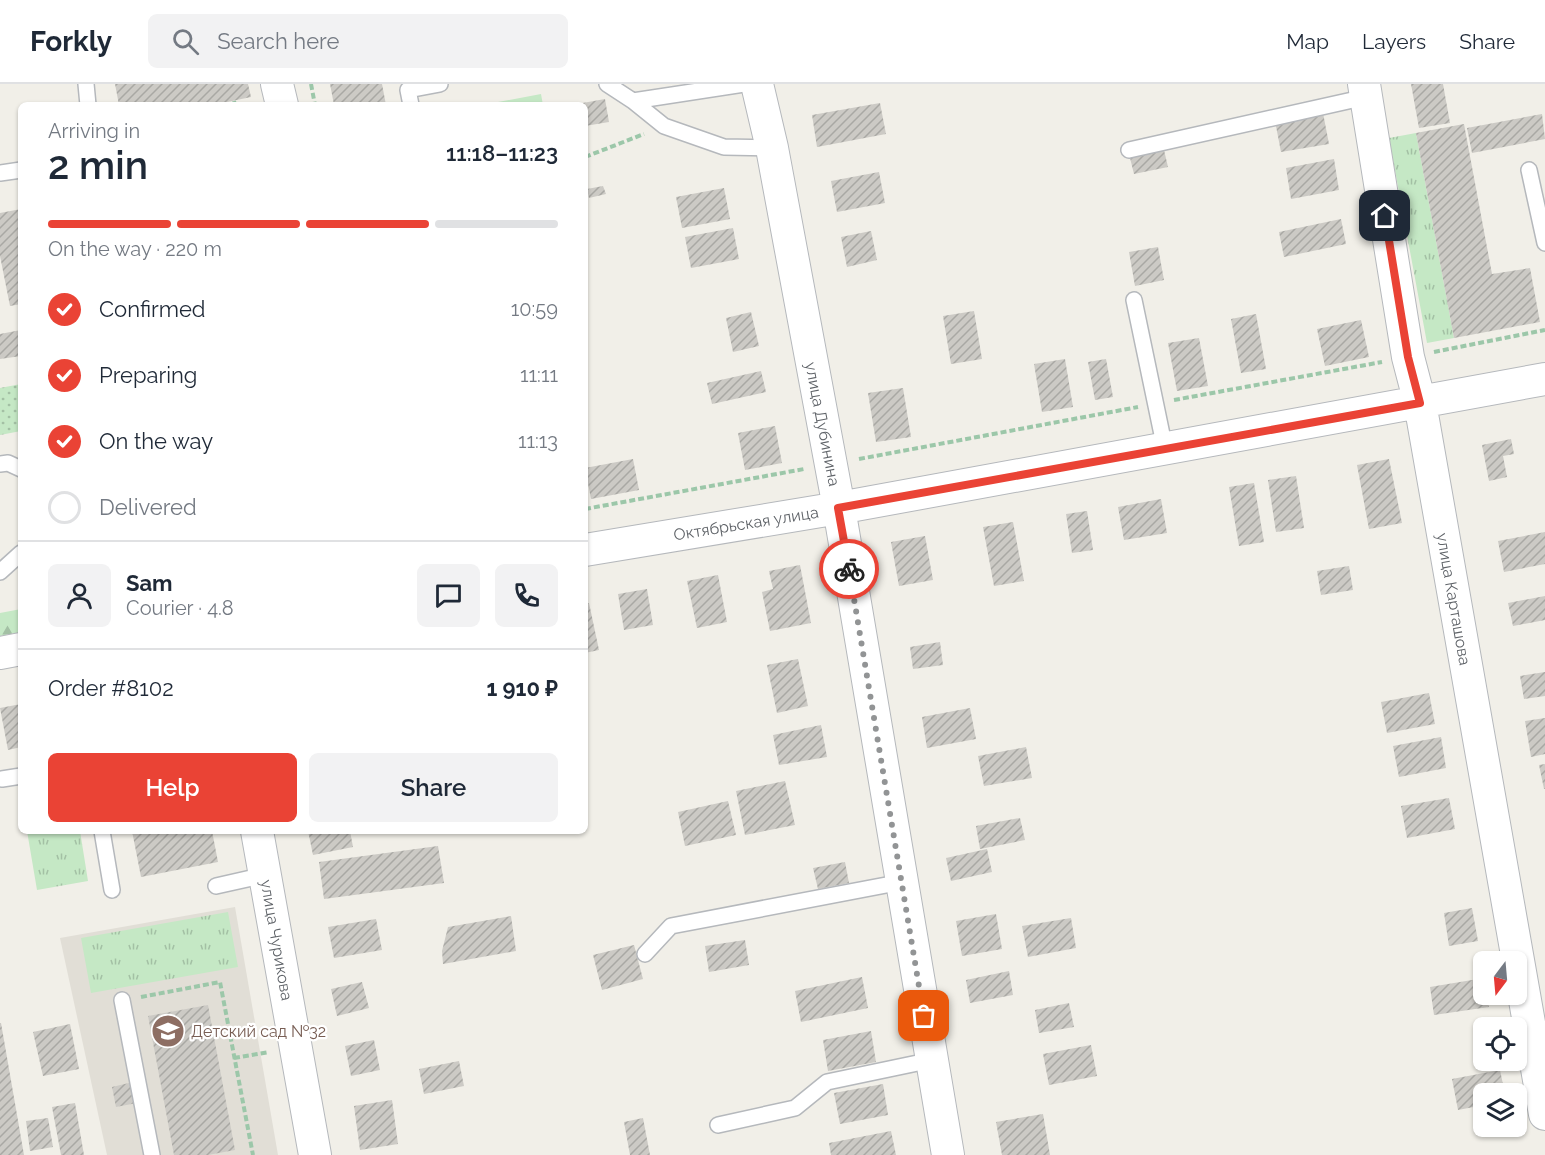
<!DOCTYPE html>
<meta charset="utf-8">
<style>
body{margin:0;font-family:Raleway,sans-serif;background:#f2f2f3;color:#1f2937;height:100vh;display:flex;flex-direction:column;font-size:22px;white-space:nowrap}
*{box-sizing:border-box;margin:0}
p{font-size:20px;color:#747a83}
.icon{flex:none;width:33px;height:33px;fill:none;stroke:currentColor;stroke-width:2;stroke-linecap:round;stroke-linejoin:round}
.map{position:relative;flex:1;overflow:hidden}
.drawer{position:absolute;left:18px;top:18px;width:570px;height:732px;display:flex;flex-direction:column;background:#fff;border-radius:9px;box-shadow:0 2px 4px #0004}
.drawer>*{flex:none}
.needle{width:39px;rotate:196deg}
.buttons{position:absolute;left:1473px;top:867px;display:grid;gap:12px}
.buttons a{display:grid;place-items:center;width:54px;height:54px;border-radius:9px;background:#fff;box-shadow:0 2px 4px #0004;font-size:30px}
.pin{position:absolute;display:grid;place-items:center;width:51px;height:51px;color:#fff;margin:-26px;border-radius:12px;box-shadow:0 3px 9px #0006}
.courier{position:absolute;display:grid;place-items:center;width:60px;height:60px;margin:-30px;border:4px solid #ea4335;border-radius:50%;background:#fff;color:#222;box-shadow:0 2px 8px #0007}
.summary em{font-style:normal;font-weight:600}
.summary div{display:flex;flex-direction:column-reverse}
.summary{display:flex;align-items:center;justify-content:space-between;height:102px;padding:0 30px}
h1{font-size:39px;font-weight:600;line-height:45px}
.bar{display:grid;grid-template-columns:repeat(4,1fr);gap:9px 6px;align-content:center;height:72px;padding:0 30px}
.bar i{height:8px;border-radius:4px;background:#e0e1e3}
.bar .current{background:#ea4335}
.bar p{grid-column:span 4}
.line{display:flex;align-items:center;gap:15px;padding:0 30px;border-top:2px solid #e0e1e3}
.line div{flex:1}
.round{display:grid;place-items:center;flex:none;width:63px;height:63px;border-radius:9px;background:#f2f2f3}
ol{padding:0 30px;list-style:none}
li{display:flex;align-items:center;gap:18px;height:66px}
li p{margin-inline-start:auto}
li .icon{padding:6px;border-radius:50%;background:#ea4335;color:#fff;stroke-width:4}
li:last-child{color:#747a83}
li i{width:33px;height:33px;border:3px solid #e0e1e3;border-radius:50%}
.button{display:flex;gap:12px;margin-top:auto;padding:12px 30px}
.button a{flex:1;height:69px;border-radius:9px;background:#ea4335;color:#fff;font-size:24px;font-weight:600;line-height:69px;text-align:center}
.button a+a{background:#f2f2f3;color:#1f2937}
header{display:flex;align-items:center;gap:36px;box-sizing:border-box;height:84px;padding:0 30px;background:#fff;border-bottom:2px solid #e0e1e3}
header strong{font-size:28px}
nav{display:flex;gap:33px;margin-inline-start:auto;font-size:21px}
.search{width:420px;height:54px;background:#f2f2f3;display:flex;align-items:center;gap:15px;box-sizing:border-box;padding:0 21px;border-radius:9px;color:#747a83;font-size:22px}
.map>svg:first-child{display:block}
.education{fill:#e1ded6}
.forest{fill:url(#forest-firs)}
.park{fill:url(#park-tufts)}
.garden{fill:url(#garden-dots)}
.building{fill:url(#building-hatch)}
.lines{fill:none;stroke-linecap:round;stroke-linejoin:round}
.service-casing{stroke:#b5b8bc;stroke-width:18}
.minor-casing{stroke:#b5b8bc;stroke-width:34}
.path{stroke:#9cc7a9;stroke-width:4;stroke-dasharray:6 3;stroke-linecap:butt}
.service{stroke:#fff;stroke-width:15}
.minor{stroke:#fff;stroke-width:32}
.done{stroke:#929495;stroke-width:6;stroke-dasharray:0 10.8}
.route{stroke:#ea4335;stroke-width:8}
.labels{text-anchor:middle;stroke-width:4.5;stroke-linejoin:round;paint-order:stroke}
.street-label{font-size:16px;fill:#5f6368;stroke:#fff}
.education-label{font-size:16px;fill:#785e54;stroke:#fff;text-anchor:start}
</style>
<header>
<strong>Forkly</strong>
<div class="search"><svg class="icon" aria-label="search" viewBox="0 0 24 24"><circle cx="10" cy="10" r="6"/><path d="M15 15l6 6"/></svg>Search here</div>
<nav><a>Map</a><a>Layers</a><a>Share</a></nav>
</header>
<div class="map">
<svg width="1545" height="1071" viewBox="0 0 1545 1071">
<defs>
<pattern id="forest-firs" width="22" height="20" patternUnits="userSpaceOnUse" patternTransform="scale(1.5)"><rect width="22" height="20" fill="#c5e8c5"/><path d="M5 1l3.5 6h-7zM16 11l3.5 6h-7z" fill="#a3c0a4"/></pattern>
<pattern id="park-tufts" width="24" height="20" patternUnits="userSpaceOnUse" patternTransform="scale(1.5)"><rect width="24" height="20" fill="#c5e8c5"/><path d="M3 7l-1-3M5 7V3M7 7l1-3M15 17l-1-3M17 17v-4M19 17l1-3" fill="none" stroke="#a3c0a4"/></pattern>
<pattern id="garden-dots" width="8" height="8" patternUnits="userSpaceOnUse" patternTransform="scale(1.5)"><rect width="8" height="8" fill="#c5e8c5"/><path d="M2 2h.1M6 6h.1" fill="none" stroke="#a3c0a4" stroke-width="1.8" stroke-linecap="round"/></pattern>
<pattern id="building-hatch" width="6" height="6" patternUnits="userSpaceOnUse" patternTransform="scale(1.5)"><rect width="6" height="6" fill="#cccac5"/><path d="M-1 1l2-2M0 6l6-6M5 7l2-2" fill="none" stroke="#a9a8a4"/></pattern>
</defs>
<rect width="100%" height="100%" fill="#f1efe8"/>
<path class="education" d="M235 823 278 1071H107L60 854Z"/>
<path class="forest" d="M21 525V548L0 552V529Z"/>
<path class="park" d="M541 10 543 21H482Z
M1416 49 1454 254 1427 259 1389 54Z
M27 747H80L88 797 37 806Z
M228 828 238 883 91 909 81 854Z"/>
<path class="garden" d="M21 300V347L0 351V304Z"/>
<path class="building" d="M115 0H248L251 13 213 21H119Z
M330 0H382L386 21H334Z
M1411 0H1443L1450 39 1419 44Z
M605 15 609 38 585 42V21L577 20Z
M880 19 886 50 817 63 812 31Z
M1323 29 1329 60 1281 68 1275 37Z
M1542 30 1545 55 1472 69 1467 44Z
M1464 40 1492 190 1530 184 1540 238 1454 254 1416 49Z
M1164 66 1168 83 1134 90 1130 74Z
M1334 75 1339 106 1291 115 1286 84Z
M879 88 885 119 837 128 831 97Z
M603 102 606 110 589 114 587 105Z
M724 104 730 135 682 144 676 113Z
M21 125V220L10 222 0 172V129Z
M1341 135 1346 160 1284 173 1279 148Z
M733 144 739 175 691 184 685 153Z
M871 147 877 176 847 183 841 153Z
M1158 163 1164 196 1135 202 1129 168Z
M974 227 982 275 951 280 943 232Z
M751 228 759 262 733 268 726 234Z
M1256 230 1266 285 1241 289 1231 235Z
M1361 236 1369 273 1325 282 1317 245Z
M21 246V272L0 275V250Z
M1199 254 1208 302 1177 307 1168 259Z
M1065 275 1073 323 1042 328 1034 280Z
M1106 275 1113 313 1095 316 1088 278Z
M761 287 766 308 712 320 707 299Z
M903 304 911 353 876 358 868 309Z
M775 342 782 379 745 386 738 349Z
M1511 355 1514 370 1503 372 1507 393 1489 397 1482 361Z
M633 375 639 406 591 415 585 384Z
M1389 375 1402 439 1369 445 1357 381Z
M1296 392 1304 444 1276 448 1268 396Z
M1254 399 1264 458 1239 462 1229 403Z
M1161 415 1167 449 1124 456 1118 423Z
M1087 427 1093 466 1072 469 1066 430Z
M1013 438 1024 497 994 502 983 443Z
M1545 448V480L1504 488 1498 457Z
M925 452 933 496 899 502 891 458Z
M800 481 811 539 770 547 762 508 773 505 769 487Z
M1349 482 1353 506 1321 511 1317 487Z
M718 491 727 538 697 544 687 497Z
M647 505 653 541 624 546 618 510Z
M1545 512V536L1513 542 1508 519Z
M589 519 599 566 585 569V520Z
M940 558 943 581 913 585 910 563Z
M798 575 808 622 777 629 767 581Z
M1545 588V612L1524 615 1520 592Z
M1429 609 1435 640 1387 649 1381 618Z
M21 620V663L8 666 0 624Z
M970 624 976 655 927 664 922 633Z
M1545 634V670L1531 673 1525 637Z
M821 641 827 673 779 681 773 651Z
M1441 653 1446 684 1399 693 1393 662Z
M1026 663 1032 694 984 702 978 672Z
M1545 680V705H1544L1539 681Z
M785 697 795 741 745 751 736 707Z
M1449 714 1455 745 1407 754 1401 722Z
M728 717 736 751 685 762 678 728Z
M1020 734 1025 756 980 765 976 742Z
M132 747H212L218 778 141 793Z
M308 747H350L353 763 313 771Z
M438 762 444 799 324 815 319 778Z
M987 765 992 788 951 797 946 774Z
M845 778 849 799 818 805 813 784Z
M1472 824 1478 857 1449 862 1444 829Z
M996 830 1002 865 962 872 956 837Z
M511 832 516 867 443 880 442 867 448 843Z
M1071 834 1076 864 1028 873 1022 842Z
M376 835 382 866 334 874 328 843Z
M745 856 749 881 709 888 705 862Z
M634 861 643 895 602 906 593 871Z
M1009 887 1013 911 970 919 966 896Z
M862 893 868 924 801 938 795 907Z
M1484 894V910H1487L1489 923 1434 931 1430 903Z
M362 898 369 924 337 932 331 905Z
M1069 919 1074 943 1039 949 1035 926Z
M208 921 235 1066 208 1071H174L148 932Z
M0 939H1L24 1071H0Z
M70 940 79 985 43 992 33 948Z
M871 947 876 978 828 987 823 956Z
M374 956 380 986 351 992 345 962Z
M1091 961 1097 992 1049 1001 1043 970Z
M459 977 464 1002 424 1010 419 985Z
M1500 986 1505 1010H1484V1021L1458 1026 1452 995Z
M133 998 137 1019 116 1023 112 1003Z
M883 1000 888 1031 840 1040 834 1009Z
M392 1016 398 1060 360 1066 354 1022Z
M75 1019 84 1071H61L52 1023Z
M1043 1030 1050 1071H1002L996 1038Z
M48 1034 53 1063 30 1067 26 1037Z
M643 1034 650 1071H630L624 1038Z
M891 1047 896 1071H831L829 1059Z"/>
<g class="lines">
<g class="service-casing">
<path id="service" d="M86 0 88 21
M607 0 633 17 744 0
M633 17 664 42 724 63 772 64
M411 21 408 6 440 0
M1129 66 1366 13
M1529 86 1545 159
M0 89 21 86
M1134 216 1165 365
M0 380 8 379 21 385
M0 488 21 469
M2 695 21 692
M102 747 112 806
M216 802 265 791
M645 870 671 842 902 798
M122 916 152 1071
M718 1041 795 1024 827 998 932 976"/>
</g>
<g class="minor-casing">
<path id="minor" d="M277 0 282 21
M757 0 772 64 839 424 948 1071
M1364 0 1408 273 1420 319 1545 1030
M585 466 839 424 1545 295
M0 569 21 565
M257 747 315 1071"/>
</g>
<path class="path" d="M311 0 315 21
M234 17 235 21
M585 73 644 50
M1434 268 1545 246
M1174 316 1382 278
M859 375 1138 323
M585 425 804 385
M141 913 220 898 253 1071
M234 974 269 968"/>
<use href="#service" class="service"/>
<use href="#minor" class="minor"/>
</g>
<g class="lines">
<path class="done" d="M849 485 924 932"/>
<path class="route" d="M849 485 838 424 1420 319 1408 273 1385 132"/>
</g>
<defs>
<g id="school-disc" transform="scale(1.725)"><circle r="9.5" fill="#8d6e63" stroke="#fff"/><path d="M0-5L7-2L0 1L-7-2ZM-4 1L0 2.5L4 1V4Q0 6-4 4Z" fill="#fff"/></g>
</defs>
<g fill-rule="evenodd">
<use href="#school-disc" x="168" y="947"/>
</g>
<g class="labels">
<g class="street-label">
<text transform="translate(823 340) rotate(79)" y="6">улица Дубинина</text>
<text transform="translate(746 439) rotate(-9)" y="6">Октябрьская улица</text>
<text transform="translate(1454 515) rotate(80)" y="6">улица Карташова</text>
<text transform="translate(277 856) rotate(80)" y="6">улица Чурикова</text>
</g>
<g class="education-label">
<text x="191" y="953">Детский сад №32</text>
</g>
</g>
</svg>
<div class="buttons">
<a><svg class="needle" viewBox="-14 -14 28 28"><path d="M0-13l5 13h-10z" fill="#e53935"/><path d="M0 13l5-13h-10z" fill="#747a83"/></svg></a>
<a><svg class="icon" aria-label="locate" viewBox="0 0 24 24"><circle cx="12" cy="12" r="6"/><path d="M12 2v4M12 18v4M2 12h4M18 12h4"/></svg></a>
<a><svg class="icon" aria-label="layers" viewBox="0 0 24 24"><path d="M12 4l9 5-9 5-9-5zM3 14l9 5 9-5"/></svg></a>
</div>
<div class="pin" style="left:924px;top:932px;background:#ea580c"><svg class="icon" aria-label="bag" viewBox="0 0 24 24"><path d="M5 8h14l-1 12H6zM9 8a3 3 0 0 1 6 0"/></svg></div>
<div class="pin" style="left:1385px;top:132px;background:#1f2937"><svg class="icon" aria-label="home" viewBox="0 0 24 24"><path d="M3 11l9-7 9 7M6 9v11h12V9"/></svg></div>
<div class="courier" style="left:849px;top:485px"><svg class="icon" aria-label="bike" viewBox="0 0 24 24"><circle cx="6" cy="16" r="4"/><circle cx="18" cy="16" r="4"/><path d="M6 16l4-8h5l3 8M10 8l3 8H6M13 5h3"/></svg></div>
<section class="drawer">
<div class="summary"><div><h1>2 min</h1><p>Arriving in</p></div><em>11:18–11:23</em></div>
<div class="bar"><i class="current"></i><i class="current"></i><i class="current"></i><i></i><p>On the way · 220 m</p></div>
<ol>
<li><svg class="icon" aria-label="check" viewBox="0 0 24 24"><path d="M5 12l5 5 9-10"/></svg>Confirmed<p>10:59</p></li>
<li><svg class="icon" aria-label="check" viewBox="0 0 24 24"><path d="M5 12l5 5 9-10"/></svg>Preparing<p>11:11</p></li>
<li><svg class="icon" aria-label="check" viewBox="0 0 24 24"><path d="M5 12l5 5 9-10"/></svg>On the way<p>11:13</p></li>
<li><i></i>Delivered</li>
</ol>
<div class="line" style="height:108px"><a class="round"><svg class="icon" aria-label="person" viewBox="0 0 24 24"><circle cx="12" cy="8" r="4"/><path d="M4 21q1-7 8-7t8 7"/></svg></a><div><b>Sam</b><p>Courier · 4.8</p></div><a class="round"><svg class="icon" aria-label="chat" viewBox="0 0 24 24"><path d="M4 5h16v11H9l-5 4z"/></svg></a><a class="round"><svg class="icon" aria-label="phone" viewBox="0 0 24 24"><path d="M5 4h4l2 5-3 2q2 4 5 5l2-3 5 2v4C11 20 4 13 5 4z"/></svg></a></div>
<div class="line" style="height:78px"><div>Order #8102</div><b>1 910 ₽</b></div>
<div class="button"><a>Help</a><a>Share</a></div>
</section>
</div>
